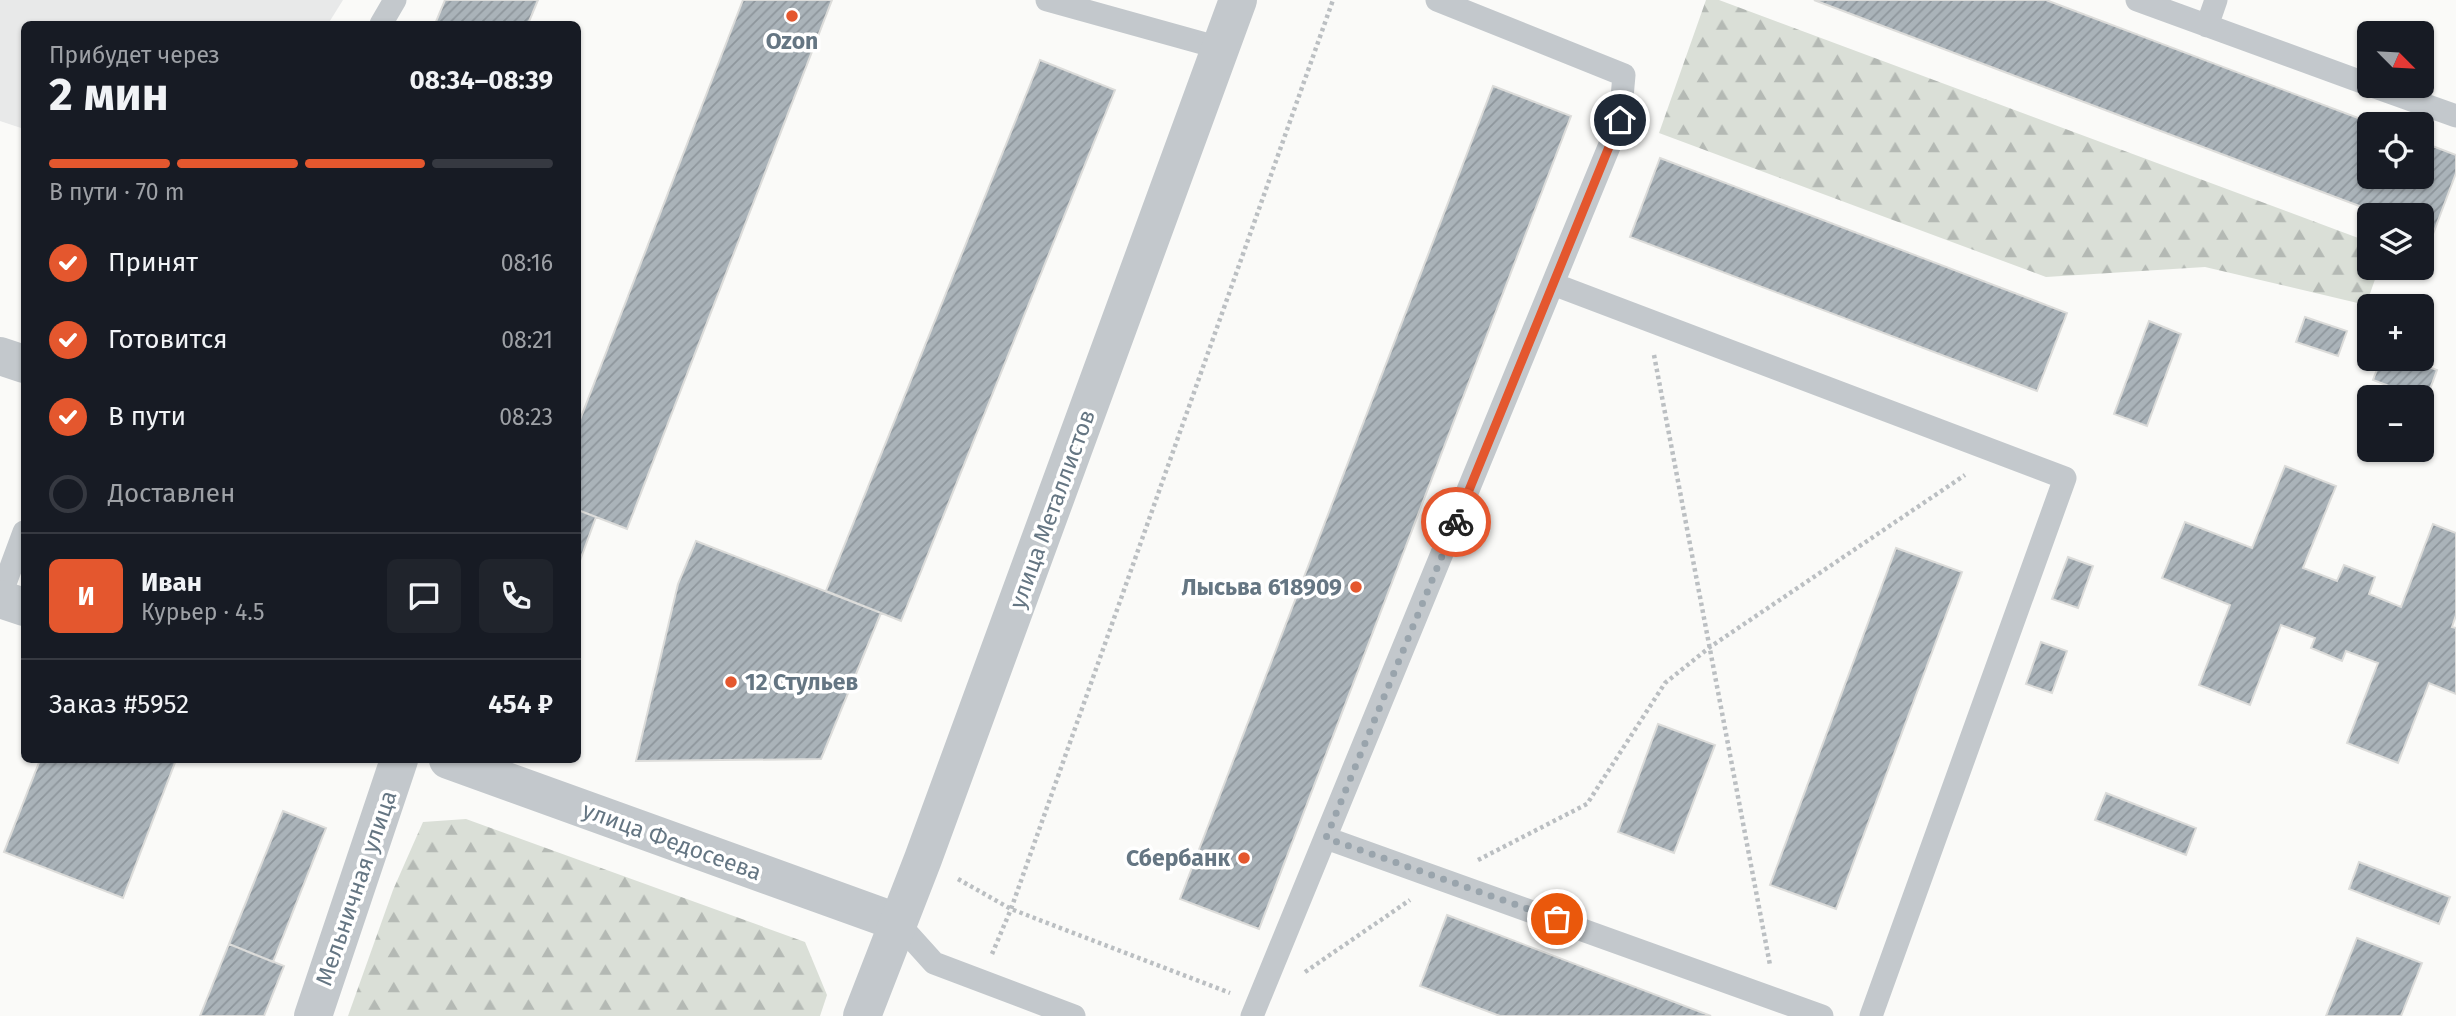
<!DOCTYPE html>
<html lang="ru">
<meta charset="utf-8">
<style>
body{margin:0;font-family:"Fira Sans",sans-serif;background:#20242c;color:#f1f3f6;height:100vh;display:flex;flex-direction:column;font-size:26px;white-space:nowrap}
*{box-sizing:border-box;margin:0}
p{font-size:23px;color:#9ea1a6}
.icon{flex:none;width:38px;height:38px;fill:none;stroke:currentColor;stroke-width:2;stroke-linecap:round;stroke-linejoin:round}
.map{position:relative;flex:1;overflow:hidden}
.drawer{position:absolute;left:21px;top:21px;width:560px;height:742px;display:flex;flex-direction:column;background:#171b24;border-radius:10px;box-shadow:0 2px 5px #0004}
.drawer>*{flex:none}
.needle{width:46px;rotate:114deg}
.controls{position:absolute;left:2357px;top:21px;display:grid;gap:14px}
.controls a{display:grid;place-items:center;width:77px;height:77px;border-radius:10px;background:#171b24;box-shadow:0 2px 5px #0004;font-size:35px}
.pin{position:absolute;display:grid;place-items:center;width:60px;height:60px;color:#fff;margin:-30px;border:4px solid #fff;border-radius:50%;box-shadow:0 2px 7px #0007}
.courier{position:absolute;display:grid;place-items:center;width:70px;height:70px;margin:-35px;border:5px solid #e4572e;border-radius:50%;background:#fff;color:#222;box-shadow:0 2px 9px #0007}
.overview em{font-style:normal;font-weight:700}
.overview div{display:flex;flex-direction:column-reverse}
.overview{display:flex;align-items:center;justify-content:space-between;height:119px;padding:0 28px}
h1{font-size:46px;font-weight:700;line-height:52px}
.bar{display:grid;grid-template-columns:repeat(4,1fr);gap:10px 7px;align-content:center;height:84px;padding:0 28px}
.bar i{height:9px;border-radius:5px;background:#363941}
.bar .current{background:#e4572e}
.bar p{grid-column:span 4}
.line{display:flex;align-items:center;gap:18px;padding:0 28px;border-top:2px solid #363941}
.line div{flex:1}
.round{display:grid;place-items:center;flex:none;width:74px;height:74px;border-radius:10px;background:#20242c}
ol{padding:0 28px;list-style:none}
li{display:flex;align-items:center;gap:21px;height:77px}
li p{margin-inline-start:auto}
li .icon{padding:7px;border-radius:50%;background:#e4572e;color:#fff;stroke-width:4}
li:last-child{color:#9ea1a6}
li i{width:38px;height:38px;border:4px solid #363941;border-radius:50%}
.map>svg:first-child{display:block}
.built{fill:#e8e9e9}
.forest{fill:url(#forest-firs)}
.building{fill:url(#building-hatch);stroke:#dcdcda;stroke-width:2}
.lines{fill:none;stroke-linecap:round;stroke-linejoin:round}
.path{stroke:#bbbfc2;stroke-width:4.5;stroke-dasharray:3.5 3.5;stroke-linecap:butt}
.service{stroke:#c3c8cc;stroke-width:23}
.minor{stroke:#c3c8cc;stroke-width:38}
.tertiary{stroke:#c3c8cc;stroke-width:38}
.done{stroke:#99a4ac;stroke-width:7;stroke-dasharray:0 12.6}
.route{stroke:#e4572e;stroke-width:9}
.poi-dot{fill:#e4572e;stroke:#fff;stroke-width:2.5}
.labels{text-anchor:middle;stroke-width:7;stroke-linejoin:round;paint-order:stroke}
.poi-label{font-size:23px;font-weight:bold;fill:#657683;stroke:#fff;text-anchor:end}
.street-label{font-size:23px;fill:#657683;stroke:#fff}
</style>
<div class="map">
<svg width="2456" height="1016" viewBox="0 0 2456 1016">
<defs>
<pattern id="forest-firs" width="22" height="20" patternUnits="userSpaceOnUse" patternTransform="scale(1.75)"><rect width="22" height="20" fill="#dadfd7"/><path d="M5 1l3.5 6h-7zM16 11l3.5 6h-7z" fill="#b4b9b4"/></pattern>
<pattern id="building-hatch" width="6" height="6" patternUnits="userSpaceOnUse" patternTransform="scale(1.75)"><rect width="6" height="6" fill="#aab3b9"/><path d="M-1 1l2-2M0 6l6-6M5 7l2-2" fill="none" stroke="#8e969c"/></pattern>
</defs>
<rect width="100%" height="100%" fill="#fafaf8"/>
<path class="built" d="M0 0H343L328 24H24V129L0 121Z"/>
<path class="forest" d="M1706 0H1719L2369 242 2370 268H2379L2366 305 2205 267 2046 277 1659 133Z
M466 819 805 942 827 995 820 1016H348L393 890 423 822Z"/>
<path class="building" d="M445 0H538L528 24H435Z
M743 0H832L627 529 578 510V425Z
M1814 0H2046L2374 124H2370V177H2422V142L2456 155V173L2433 234 2422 230V215H2383Z
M1040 60 1115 90 901 621 826 591Z
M1493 86 1571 116 1259 929 1180 899Z
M1660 158 2067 313 2037 391 1630 237Z
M2305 317 2347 331 2338 356 2296 342Z
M2149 321 2181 334 2147 426 2114 414Z
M2381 359H2408L2437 370 2426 400 2373 380Z
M2285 466 2336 486 2303 568 2337 581 2344 565 2375 577 2369 594 2401 607 2433 524 2456 533V615L2452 627 2456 628V694L2429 683 2398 763 2347 743 2378 663 2346 651 2342 661 2311 648 2315 638 2281 625 2250 705 2199 685 2230 605 2162 578 2185 522 2252 548Z
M578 510 596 517 578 566Z
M696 541 881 613 821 759 636 761 678 584Z
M1896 548 1962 572 1836 909 1770 885Z
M2068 557 2093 566 2078 608 2052 599Z
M2041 642 2067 651 2052 693 2026 684Z
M1658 724 1715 745 1674 853 1618 832Z
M40 760H176L123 898 4 852Z
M2106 793 2196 828 2186 855 2095 820Z
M283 811 326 828 273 962 229 944Z
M2359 862 2450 897 2439 924 2349 889Z
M1447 915 1711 1016H1500L1420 986Z
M2357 938 2422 963 2401 1016H2326Z
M229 944 284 966 264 1016H200Z"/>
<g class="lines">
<path class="path" d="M1654 355 1770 965
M1478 860 1587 804 1665 683 1710 647 1965 475
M958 879 1011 909 1230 993
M992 954 1011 909 1333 0
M1305 972 1410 900"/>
<path class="service" d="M1047 0 1220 48
M2137 0 2370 85
M381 24 395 0
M2207 26 2216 0
M2372 86 2456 116
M1553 284 2065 478 1871 1016
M0 597 24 532
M1326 838 1822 1016
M897 922 934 963 1074 1016
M1252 1016 1620 120 1624 75 1437 0"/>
<path class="minor" d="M0 356 24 364
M0 599 24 607
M448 760 897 922
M313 1016 399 760"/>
<path class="tertiary" d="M862 1016 923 859 1238 0"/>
</g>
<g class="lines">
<path class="done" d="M1456 522 1326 838 1557 919"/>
<path class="route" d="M1456 522 1620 120"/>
</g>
<g class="poi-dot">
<circle cx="792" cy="16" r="7"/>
<circle cx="1356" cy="587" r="7"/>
<circle cx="731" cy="682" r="7"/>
<circle cx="1244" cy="858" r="7"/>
</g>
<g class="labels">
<g class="poi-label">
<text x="792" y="49" text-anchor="middle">Ozon</text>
<text x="1342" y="595">Лысьва 618909</text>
<text x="745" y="690" text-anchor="start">12 Стульев</text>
<text x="1230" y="866">Сбербанк</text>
</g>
<g class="street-label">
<text transform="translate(1052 509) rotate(-70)" y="8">улица Металлистов</text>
<text transform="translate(672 841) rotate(20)" y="8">улица Федосеева</text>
<text transform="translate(356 888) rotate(-71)" y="8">Мельничная улица</text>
</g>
</g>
</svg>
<div class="controls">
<a><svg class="needle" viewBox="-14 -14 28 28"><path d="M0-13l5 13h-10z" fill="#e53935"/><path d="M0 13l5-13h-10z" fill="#9ea1a6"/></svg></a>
<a><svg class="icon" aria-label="locate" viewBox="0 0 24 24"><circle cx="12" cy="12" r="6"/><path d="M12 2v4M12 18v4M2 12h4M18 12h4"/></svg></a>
<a><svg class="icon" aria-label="layers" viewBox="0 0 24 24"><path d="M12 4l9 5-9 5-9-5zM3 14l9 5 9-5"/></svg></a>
<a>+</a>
<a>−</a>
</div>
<div class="pin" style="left:1557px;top:919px;background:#ea580c"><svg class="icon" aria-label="bag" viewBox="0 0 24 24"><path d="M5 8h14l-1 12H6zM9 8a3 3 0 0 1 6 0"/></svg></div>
<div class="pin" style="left:1620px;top:120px;background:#1f2937"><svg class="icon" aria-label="home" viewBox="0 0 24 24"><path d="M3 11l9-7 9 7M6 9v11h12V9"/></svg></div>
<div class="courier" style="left:1456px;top:522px"><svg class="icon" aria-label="bike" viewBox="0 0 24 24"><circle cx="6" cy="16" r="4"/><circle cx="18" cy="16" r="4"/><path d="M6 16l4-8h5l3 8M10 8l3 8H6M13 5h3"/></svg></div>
<section class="drawer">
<div class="overview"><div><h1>2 мин</h1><p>Прибудет через</p></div><em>08:34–08:39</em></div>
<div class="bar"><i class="current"></i><i class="current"></i><i class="current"></i><i></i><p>В пути · 70 m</p></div>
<ol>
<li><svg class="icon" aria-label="check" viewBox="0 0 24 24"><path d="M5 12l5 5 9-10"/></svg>Принят<p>08:16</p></li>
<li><svg class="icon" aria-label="check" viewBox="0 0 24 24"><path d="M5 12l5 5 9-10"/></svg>Готовится<p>08:21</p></li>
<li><svg class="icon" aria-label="check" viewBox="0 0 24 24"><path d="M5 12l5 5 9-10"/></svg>В пути<p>08:23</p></li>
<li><i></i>Доставлен</li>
</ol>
<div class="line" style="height:126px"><b class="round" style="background:#e4572e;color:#fff">И</b><div><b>Иван</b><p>Курьер · 4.5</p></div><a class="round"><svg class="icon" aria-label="chat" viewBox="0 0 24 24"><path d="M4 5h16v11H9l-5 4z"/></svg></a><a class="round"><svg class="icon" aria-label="phone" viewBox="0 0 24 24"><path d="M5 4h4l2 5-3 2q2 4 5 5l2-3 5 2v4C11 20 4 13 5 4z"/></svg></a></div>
<div class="line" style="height:91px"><div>Заказ #5952</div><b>454 ₽</b></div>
</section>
</div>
